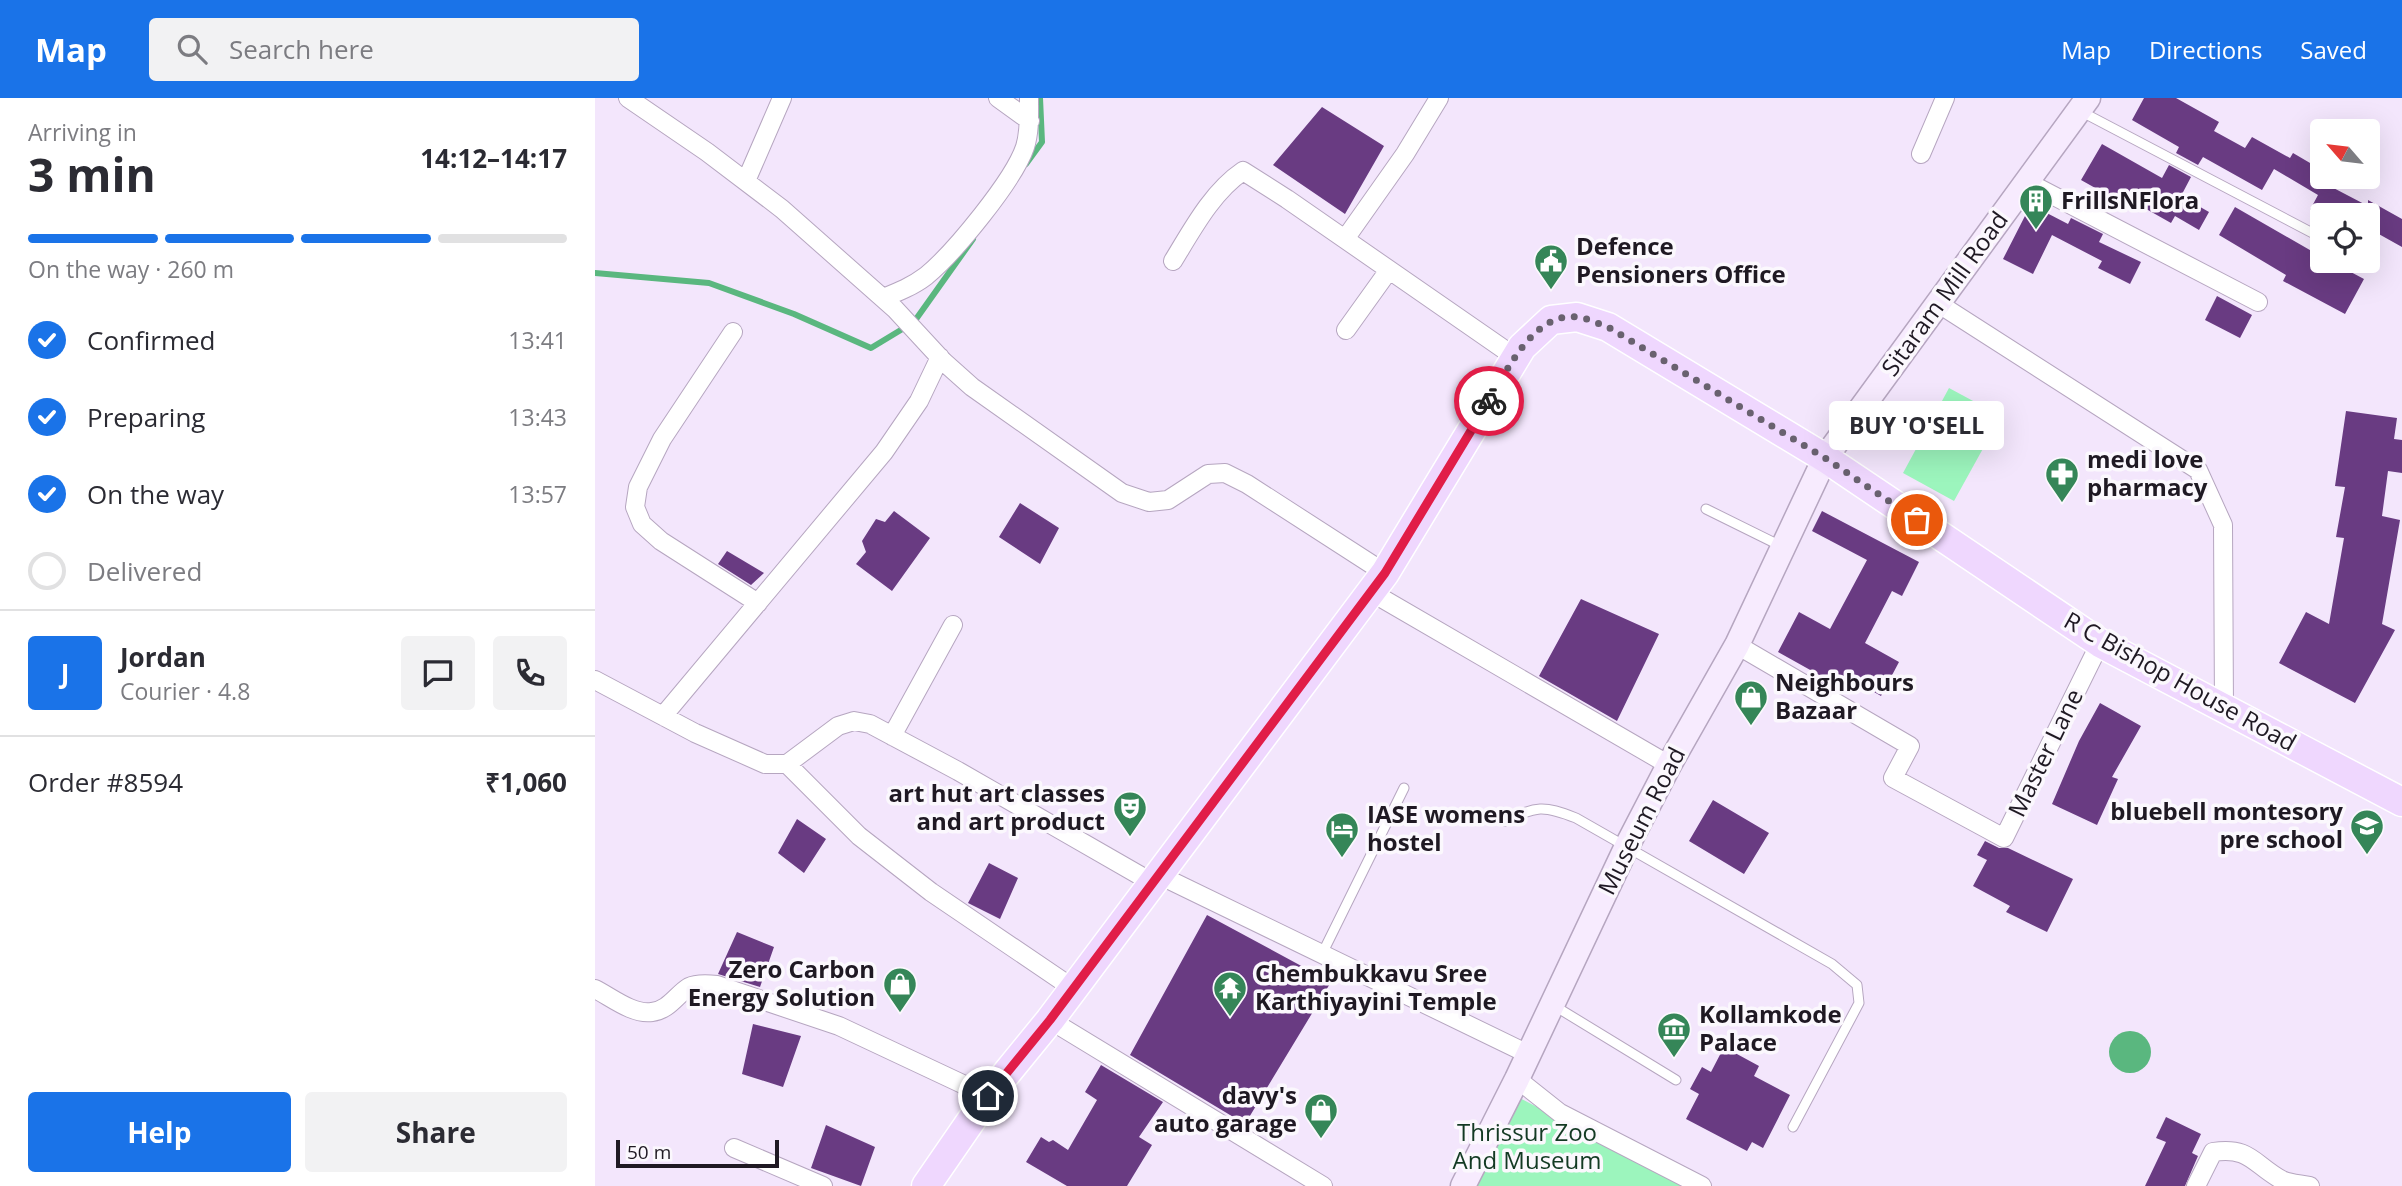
<!DOCTYPE html>
<meta charset="utf-8">
<style>
body{margin:0;font-family:"Open Sans",sans-serif;background:#f2f2f3;color:#2b2b33;height:100vh;display:flex;flex-direction:column;font-size:26px;white-space:nowrap}
*{box-sizing:border-box;margin:0}
p{font-size:23px;color:#7c7c81}
.icon{flex:none;width:38px;height:38px;fill:none;stroke:currentColor;stroke-width:2;stroke-linecap:round;stroke-linejoin:round}
.map{position:relative;flex:1;overflow:hidden}
.panel{display:flex;flex-direction:column;background:#fff;width:595px}
.panel>*{flex:none}
.needle{width:46px;rotate:298deg}
.controls{position:absolute;left:1715px;top:21px;display:grid;gap:14px}
.controls a{display:grid;place-items:center;width:70px;height:70px;border-radius:7px;background:#fff;box-shadow:0 7px 28px #0002;font-size:35px}
.scale{position:absolute;left:21px;bottom:18px;width:163px;box-sizing:border-box;padding-left:7px;border:4px solid #1f1923;border-top:0;font-size:19px;line-height:24px;white-space:nowrap;color:#1f1923;-webkit-text-stroke:5px #fbf8fd;paint-order:stroke}
.pin{position:absolute;display:grid;place-items:center;width:60px;height:60px;color:#fff;margin:-30px;border:4px solid #fff;border-radius:50%;box-shadow:0 2px 7px #0007}
.courier{position:absolute;display:grid;place-items:center;width:70px;height:70px;margin:-35px;border:5px solid #e11d48;border-radius:50%;background:#fff;color:#222;box-shadow:0 2px 9px #0007}
.bubble{position:absolute;height:49px;border-radius:7px;background:#fff;box-shadow:0 7px 28px #0002;font-size:23px;font-weight:700;line-height:49px;text-align:center}
.summary em{font-style:normal;font-weight:700}
.summary div{display:flex;flex-direction:column-reverse}
.summary{display:flex;align-items:center;justify-content:space-between;height:119px;padding:0 28px}
h1{font-size:46px;font-weight:700;line-height:52px}
.bar{display:grid;grid-template-columns:repeat(4,1fr);gap:10px 7px;align-content:center;height:84px;padding:0 28px}
.bar i{height:9px;border-radius:5px;background:#e1e1e2}
.bar .current{background:#1a73e8}
.bar p{grid-column:span 4}
.line{display:flex;align-items:center;gap:18px;padding:0 28px;border-top:2px solid #e1e1e2}
.line div{flex:1}
.round{display:grid;place-items:center;flex:none;width:74px;height:74px;border-radius:7px;background:#f2f2f3}
ol{padding:0 28px;list-style:none}
li{display:flex;align-items:center;gap:21px;height:77px}
li p{margin-inline-start:auto}
li .icon{padding:7px;border-radius:50%;background:#1a73e8;color:#fff;stroke-width:4}
li:last-child{color:#7c7c81}
li i{width:38px;height:38px;border:4px solid #e1e1e2;border-radius:50%}
.cta{display:flex;gap:14px;margin-top:auto;padding:14px 28px}
.cta a{flex:1;height:80px;border-radius:7px;background:#1a73e8;color:#fff;font-size:28px;font-weight:700;line-height:80px;text-align:center}
.cta a+a{background:#f2f2f3;color:#2b2b33}
header{display:flex;align-items:center;gap:42px;box-sizing:border-box;height:98px;padding:0 35px;background:#1a73e8;color:#fff}
header strong{font-size:33px}
nav{display:flex;gap:38px;margin-inline-start:auto;font-size:24px}
.search{width:490px;height:63px;background:#f2f2f3;display:flex;align-items:center;gap:18px;box-sizing:border-box;padding:0 24px;border-radius:7px;color:#7c7c81;font-size:26px}
main{display:flex;flex:1;min-height:0}
.map>svg:first-child{display:block}
.green{fill:#9cf5bd}
.water{fill:#5ab77f}
.lines{fill:none;stroke-linecap:round;stroke-linejoin:round}
.stream{stroke:#5ab77f;stroke-width:6}
.building{fill:#693b82}
.service-casing{stroke:#b6a6c0;stroke-width:11}
.minor-casing{stroke:#b6a6c0;stroke-width:20}
.secondary-casing{stroke:#b6a6c0;stroke-width:27}
.primary-casing{stroke:#fff;stroke-width:31}
.service{stroke:#fff;stroke-width:9}
.minor{stroke:#fff;stroke-width:18}
.secondary{stroke:#f7ebfe;stroke-width:24}
.primary{stroke:#efd7fe;stroke-width:28}
.done{stroke:#69616f;stroke-width:7;stroke-dasharray:0 12.6}
.route{stroke:#e11d48;stroke-width:9}
.labels{text-anchor:middle;stroke-width:7;stroke-linejoin:round;paint-order:stroke}
.poi-label{font-size:24px;font-weight:bold;fill:#1f1923;stroke:#fbf8fd;text-anchor:start}
.street-label{font-size:24px;fill:#1f1923;stroke:#fbf8fd}
.park-label{font-size:24px;fill:#133a23;stroke:#fbf8fd}
</style>
<header>
<strong>Map</strong>
<div class="search"><svg class="icon" aria-label="search" viewBox="0 0 24 24"><circle cx="10" cy="10" r="6"/><path d="M15 15l6 6"/></svg>Search here</div>
<nav><a>Map</a><a>Directions</a><a>Saved</a></nav>
</header>
<main>
<section class="panel">
<div class="summary"><div><h1>3 min</h1><p>Arriving in</p></div><em>14:12–14:17</em></div>
<div class="bar"><i class="current"></i><i class="current"></i><i class="current"></i><i></i><p>On the way · 260 m</p></div>
<ol>
<li><svg class="icon" aria-label="check" viewBox="0 0 24 24"><path d="M5 12l5 5 9-10"/></svg>Confirmed<p>13:41</p></li>
<li><svg class="icon" aria-label="check" viewBox="0 0 24 24"><path d="M5 12l5 5 9-10"/></svg>Preparing<p>13:43</p></li>
<li><svg class="icon" aria-label="check" viewBox="0 0 24 24"><path d="M5 12l5 5 9-10"/></svg>On the way<p>13:57</p></li>
<li><i></i>Delivered</li>
</ol>
<div class="line" style="height:126px"><b class="round" style="background:#1a73e8;color:#fff">J</b><div><b>Jordan</b><p>Courier · 4.8</p></div><a class="round"><svg class="icon" aria-label="chat" viewBox="0 0 24 24"><path d="M4 5h16v11H9l-5 4z"/></svg></a><a class="round"><svg class="icon" aria-label="phone" viewBox="0 0 24 24"><path d="M5 4h4l2 5-3 2q2 4 5 5l2-3 5 2v4C11 20 4 13 5 4z"/></svg></a></div>
<div class="line" style="height:91px"><div>Order #8594</div><b>₹1,060</b></div>
<div class="cta"><a>Help</a><a>Share</a></div>
</section>
<div class="map">
<svg width="1807" height="1088" viewBox="0 0 1807 1088">
<rect width="100%" height="100%" fill="#f3e6fc"/>
<path class="green" d="M1354 290 1406 318 1359 403 1308 375Z
M915 995 1095 1088H868Z"/>
<path class="water" d="M1514 954a21 21 0 1 1 42 0a21 21 0 1 1-42 0Z"/>
<g class="lines">
<path class="stream" d="M431 66 447 44 445 0
M0 175 114 185 199 216 276 250 319 224 378 141"/>
</g>
<path class="building" d="M1549 0H1581L1624 24 1619 33 1650 50 1657 39 1695 60 1698 55 1727 72V89L1729 85 1773 108V102L1807 121V149L1773 130V117H1725L1715 112 1723 97 1679 71 1667 92 1608 59 1603 67 1581 55 1584 49 1537 22Z
M727 9 789 48 750 116 678 67Z
M1507 46 1567 80 1574 67 1596 79 1586 98 1614 114 1604 132 1580 118 1576 125 1530 99 1527 105 1486 82Z
M1640 109 1727 159V163H1735L1769 181 1750 216 1688 183 1691 177 1624 137Z
M1446 112 1473 126 1476 120 1508 136 1504 144 1546 164 1535 186 1503 170 1507 163 1457 137 1438 176 1408 161 1431 116 1442 121Z
M1622 198 1657 217 1645 240 1610 222Z
M1751 313 1802 320 1799 341 1807 342V375L1793 373 1787 418 1805 422 1787 526 1800 532 1760 605 1684 565 1711 514 1734 526 1749 440 1741 439 1750 389 1740 388Z
M425 405 464 430 445 466 404 439Z
M299 413 335 440 297 493 261 466 271 454 267 443 281 421 290 424Z
M1227 413 1324 464 1307 498 1297 493 1270 545 1304 564 1286 598 1260 583 1254 595 1224 580 1226 578 1183 554 1204 514 1235 531 1272 462 1217 433Z
M132 453 169 475 156 487 123 466Z
M986 501 1064 536 1022 623 944 578Z
M1505 605 1546 628 1517 679 1523 681 1502 727 1457 706 1484 643Z
M1118 702 1174 735 1149 776 1094 743Z
M202 721 231 741 209 775 183 755Z
M1390 743 1404 750H1413L1478 781 1452 834 1411 814 1415 808 1378 788 1392 762 1382 757Z
M394 765 423 780 405 821 373 805Z
M612 817 736 884 650 1026 535 957Z
M142 834 179 849 165 889 123 876Z
M158 926 206 938 188 989 147 976Z
M1129 949 1164 968 1159 978 1195 997 1168 1050 1157 1044 1152 1053 1091 1021 1104 996 1095 991 1107 969 1116 974Z
M506 967 568 1004 544 1039 557 1047 532 1088H472L431 1064 446 1039 454 1044 458 1042 473 1052 502 1002 490 994Z
M1571 1019 1606 1036 1597 1055 1603 1058 1590 1088H1550L1571 1044 1561 1040Z
M231 1027 280 1049 266 1088 216 1070Z"/>
<g class="lines">
<g class="service-casing">
<path id="service" d="M1487 14 1727 140
M1111 411 1188 449
M910 723C942 708 948 707 981 720L1237 866 1262 887 1264 905 1198 1029
M727 856 809 690
M958 907 1081 982"/>
</g>
<g class="minor-casing">
<path id="minor" d="M33 0 112 54 187 111 300 211 349 264 377 289 527 395 554 404 573 402 613 376 630 375 652 386 790 475
M403 0 435 23
M1326 56 1350 0
M151 83 187 0
M1432 84 1663 204
M750 141 810 56 844 0
M578 163C597 132 617 94 648 73L692 101 920 259
M288 200C303 194 318 188 331 178 359 155 419 82 430 49 435 33 434 16 434 0
M1344 206 1603 372 1628 427 1629 611
M751 232 794 172
M138 234 67 341 43 389 40 409 47 426 66 443 163 505
M776 494 1074 667
M1142 547 1315 648 1298 680 1409 740 1505 545
M0 582 100 635 170 666H192L243 628 259 623 275 626 363 673 558 785
M68 618 289 354 324 303 345 259
M297 638 358 527
M192 666 264 738 336 794 479 891
M564 777 933 956
M0 891C16 899 38 917 57 914 74 912 81 897 94 889 102 885 113 886 122 887L244 928 393 998
M455 922 728 1088
M922 981 965 1015 1107 1088
M139 1050 228 1088
M1601 1088 1618 1054C1655 1048 1659 1067 1687 1082 1695 1086 1706 1086 1715 1088"/>
</g>
<g class="secondary-casing">
<path id="secondary" d="M868 1088 922 981 1032 748 1074 667 1142 547 1230 360 1493 0"/>
</g>
<g class="primary-casing">
<path id="primary" d="M331 1088 393 998 455 922 790 475 927 249 956 222 982 219 1013 229 1230 360 1505 545 1807 704"/>
</g>
<use href="#service" class="service"/>
<use href="#minor" class="minor"/>
<use href="#secondary" class="secondary"/>
<use href="#primary" class="primary"/>
</g>
<g class="lines">
<path class="done" d="M894 303C912 272 939 214 982 219 992 220 1004 226 1013 229L1230 360 1322 422"/>
<path class="route" d="M393 998 455 922 790 475 894 303"/>
</g>
<defs>
<g id="building-pin" transform="scale(1.75)"><path d="M0 17L-7.5 6A9.5 9.5 0 1 1 7.5 6Z" fill="#358658" stroke="#fbf8fd"/><path d="M-4-6H4V6H1V3H-1V6H-4ZM-2.5-4.3h1.7v1.8h-1.7ZM.8-4.3h1.7v1.8H.8ZM-2.5-1h1.7V.8h-1.7ZM.8-1h1.7V.8H.8Z" fill="#fff"/></g>
<g id="civic-pin" transform="scale(1.75)"><path d="M0 17L-7.5 6A9.5 9.5 0 1 1 7.5 6Z" fill="#358658" stroke="#fbf8fd"/><path d="M-.6-6.5H3V-4.5H.6V-3L4-1V1h2V6H-6V1h2V-1L-.6-3ZM-1.2 2.5V6h2.4V2.5Z" fill="#fff"/></g>
<g id="pharmacy-pin" transform="scale(1.75)"><path d="M0 17L-7.5 6A9.5 9.5 0 1 1 7.5 6Z" fill="#358658" stroke="#fbf8fd"/><path d="M-2-6h4v4h4v4h-4v4h-4v-4h-4v-4h4Z" fill="#fff"/></g>
<g id="shop-pin" transform="scale(1.75)"><path d="M0 17L-7.5 6A9.5 9.5 0 1 1 7.5 6Z" fill="#358658" stroke="#fbf8fd"/><path d="M-5-2.5h2.3a2.7 3.5 0 0 1 5.4 0H5L5.5 6h-11ZM-1.5-2.5h3a1.5 2.3 0 0 0-3 0Z" fill="#fff"/></g>
<g id="theatre-pin" transform="scale(1.75)"><path d="M0 17L-7.5 6A9.5 9.5 0 1 1 7.5 6Z" fill="#358658" stroke="#fbf8fd"/><path d="M-5-5.5Q0-4 5-5.5V0Q5 5 0 6Q-5 5-5 0ZM-3.3-2.5H-1v1.5H-3.3ZM1-2.5H3.3v1.5H1ZM-2.8 1Q0 5.5 2.8 1Z" fill="#fff"/></g>
<g id="school-pin" transform="scale(1.75)"><path d="M0 17L-7.5 6A9.5 9.5 0 1 1 7.5 6Z" fill="#358658" stroke="#fbf8fd"/><path d="M0-5L7-2L0 1L-7-2ZM-4 1L0 2.5L4 1V4Q0 6-4 4Z" fill="#fff"/></g>
<g id="hotel-pin" transform="scale(1.75)"><path d="M0 17L-7.5 6A9.5 9.5 0 1 1 7.5 6Z" fill="#358658" stroke="#fbf8fd"/><path d="M-6-4.5h1.5V1H6V5H4.5V3h-9V5H-6ZM-4 0a1.8 1.8 0 1 1 3.6 0ZM.5 0V-2.5h3Q6-2.5 6 0Z" fill="#fff"/></g>
<g id="temple-pin" transform="scale(1.75)"><path d="M0 17L-7.5 6A9.5 9.5 0 1 1 7.5 6Z" fill="#358658" stroke="#fbf8fd"/><path d="M0-6L5-2H3V0L6.5 2.5H4V6H1.5V3h-3V6H-4V2.5H-6.5L-3 0V-2H-5Z" fill="#fff"/></g>
<g id="museum-pin" transform="scale(1.75)"><path d="M0 17L-7.5 6A9.5 9.5 0 1 1 7.5 6Z" fill="#358658" stroke="#fbf8fd"/><path d="M0-6L6-3V-2H-6V-3ZM-5-1h2V3h-2ZM-1-1h2V3h-2ZM3-1h2V3H3ZM-6 4H6V6H-6Z" fill="#fff"/></g>
</defs>
<g fill-rule="evenodd">
<use href="#building-pin" x="1441" y="103"/>
<use href="#civic-pin" x="956" y="163"/>
<use href="#pharmacy-pin" x="1467" y="376"/>
<use href="#shop-pin" x="1156" y="599"/>
<use href="#theatre-pin" x="535" y="710"/>
<use href="#school-pin" x="1772" y="728"/>
<use href="#hotel-pin" x="747" y="731"/>
<use href="#shop-pin" x="305" y="886"/>
<use href="#temple-pin" x="635" y="890"/>
<use href="#museum-pin" x="1079" y="931"/>
<use href="#shop-pin" x="726" y="1012"/>
</g>
<g class="labels">
<g class="poi-label">
<text x="1466" y="111">FrillsNFlora</text>
<text x="981" y="157">Defence<tspan x="981" dy="28">Pensioners Office</tspan></text>
<text x="1492" y="370">medi love<tspan x="1492" dy="28">pharmacy</tspan></text>
<text x="1180" y="593">Neighbours<tspan x="1180" dy="28">Bazaar</tspan></text>
<text x="510" y="704" text-anchor="end">art hut art classes<tspan x="510" dy="28">and art product</tspan></text>
<text x="1748" y="722" text-anchor="end">bluebell montesory<tspan x="1748" dy="28">pre school</tspan></text>
<text x="772" y="725">IASE womens<tspan x="772" dy="28">hostel</tspan></text>
<text x="280" y="880" text-anchor="end">Zero Carbon<tspan x="280" dy="28">Energy Solution</tspan></text>
<text x="660" y="884">Chembukkavu Sree<tspan x="660" dy="28">Karthiyayini Temple</tspan></text>
<text x="1104" y="925">Kollamkode<tspan x="1104" dy="28">Palace</tspan></text>
<text x="702" y="1006" text-anchor="end">davy's<tspan x="702" dy="28">auto garage</tspan></text>
</g>
<g class="street-label">
<text transform="translate(1350 196) rotate(-54)" y="8">Sitaram Mill Road</text>
<text transform="translate(1585 584) rotate(29)" y="8">R C Bishop House Road</text>
<text transform="translate(1451 655) rotate(-64)" y="8">Master Lane</text>
<text transform="translate(1047 723) rotate(-63)" y="8">Museum Road</text>
</g>
<g class="park-label">
<text x="932" y="1043">Thrissur Zoo<tspan x="932" dy="28">And Museum</tspan></text>
</g>
</g>
</svg>
<div class="controls">
<a><svg class="needle" viewBox="-14 -14 28 28"><path d="M0-13l5 13h-10z" fill="#e53935"/><path d="M0 13l5-13h-10z" fill="#7c7c81"/></svg></a>
<a><svg class="icon" aria-label="locate" viewBox="0 0 24 24"><circle cx="12" cy="12" r="6"/><path d="M12 2v4M12 18v4M2 12h4M18 12h4"/></svg></a>
</div>
<div class="scale">50 m</div>
<div class="pin" style="left:1322px;top:422px;background:#ea580c"><svg class="icon" aria-label="bag" viewBox="0 0 24 24"><path d="M5 8h14l-1 12H6zM9 8a3 3 0 0 1 6 0"/></svg></div>
<div class="pin" style="left:393px;top:998px;background:#1f2937"><svg class="icon" aria-label="home" viewBox="0 0 24 24"><path d="M3 11l9-7 9 7M6 9v11h12V9"/></svg></div>
<div class="courier" style="left:894px;top:303px"><svg class="icon" aria-label="bike" viewBox="0 0 24 24"><circle cx="6" cy="16" r="4"/><circle cx="18" cy="16" r="4"/><path d="M6 16l4-8h5l3 8M10 8l3 8H6M13 5h3"/></svg></div>
<div class="bubble" style="left:1234px;top:303px;width:175px">BUY 'O'SELL</div>
</div>
</main>
